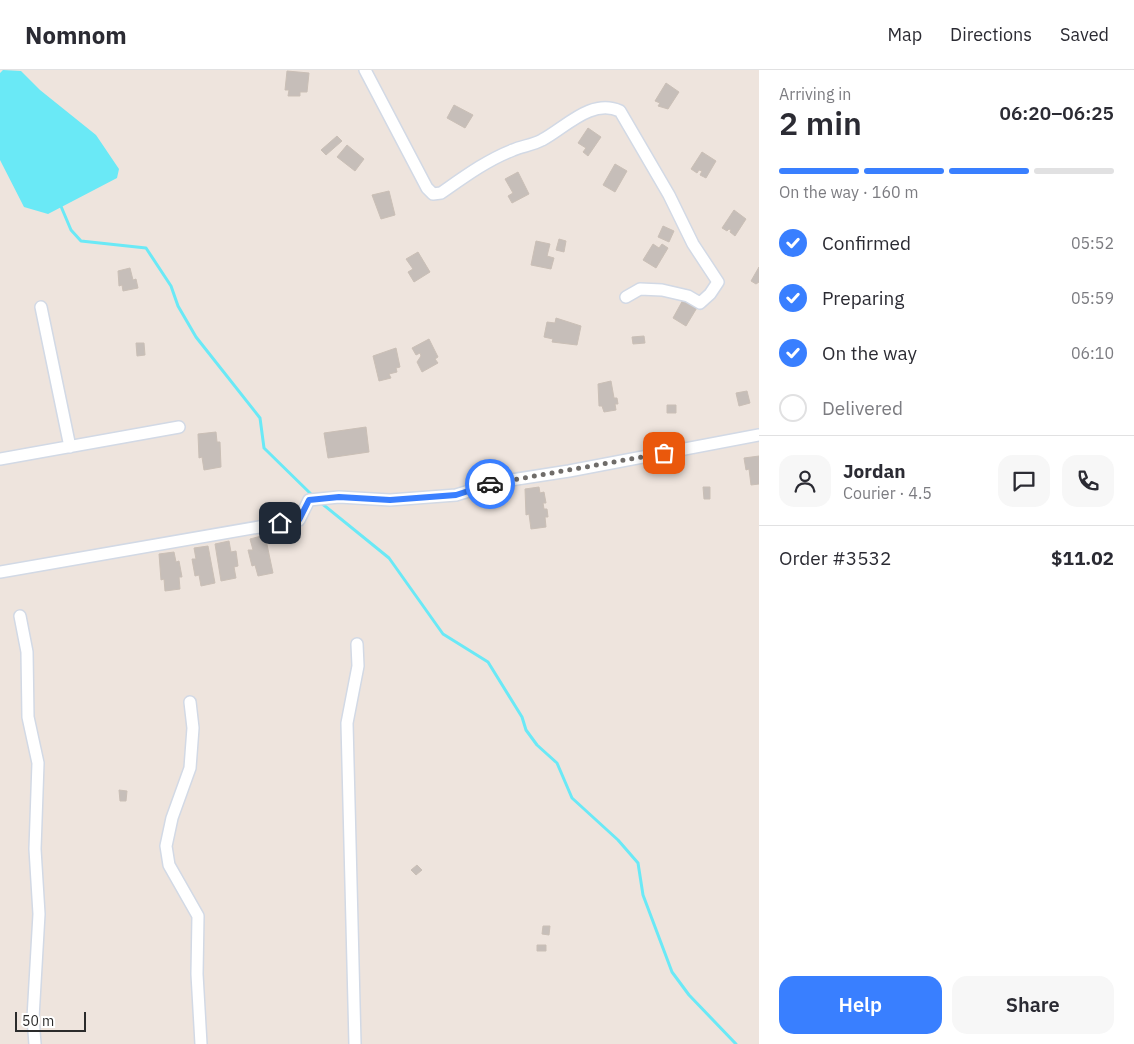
<!DOCTYPE html>
<meta charset="utf-8">
<style>
body{margin:0;font-family:"IBM Plex Sans",sans-serif;background:#f7f7f7;color:#2b2b33;height:100vh;display:flex;flex-direction:column;font-size:19px;white-space:nowrap}
*{box-sizing:border-box;margin:0}
p{font-size:16px;color:#7c7c81}
.icon{flex:none;width:28px;height:28px;fill:none;stroke:currentColor;stroke-width:2;stroke-linecap:round;stroke-linejoin:round}
.map{position:relative;flex:1;overflow:hidden}
.panel{display:flex;flex-direction:column;background:#fff;width:375px}
.panel>*{flex:none}
.scale{position:absolute;left:15px;bottom:12px;width:71px;box-sizing:border-box;padding-left:5px;border:2px solid #2b2b2b;border-top:0;font-size:14px;line-height:18px;white-space:nowrap;color:#2b2b2b;-webkit-text-stroke:4px #fff;paint-order:stroke}
.pin{position:absolute;display:grid;place-items:center;width:42px;height:42px;color:#fff;margin:-21px;border-radius:10px;box-shadow:0 2px 8px #0006}
.courier{position:absolute;display:grid;place-items:center;width:50px;height:50px;margin:-25px;border:4px solid #397fff;border-radius:50%;background:#fff;color:#222;box-shadow:0 1px 6px #0007}
.headline em{font-style:normal;font-weight:600}
.headline div{display:flex;flex-direction:column-reverse}
.headline{display:flex;align-items:center;justify-content:space-between;height:85px;padding:0 20px}
h1{font-size:32px;font-weight:600;line-height:38px}
.bar{display:grid;grid-template-columns:repeat(4,1fr);gap:8px 5px;align-content:center;height:60px;padding:0 20px}
.bar i{height:6px;border-radius:4px;background:#e1e1e2}
.bar .current{background:#397fff}
.bar p{grid-column:span 4}
.line{display:flex;align-items:center;gap:12px;padding:0 20px;border-top:1px solid #e1e1e2}
.line div{flex:1}
.round{display:grid;place-items:center;flex:none;width:52px;height:52px;border-radius:15px;background:#f7f7f7}
ol{padding:0 20px;list-style:none}
li{display:flex;align-items:center;gap:15px;height:55px}
li p{margin-inline-start:auto}
li .icon{padding:5px;border-radius:50%;background:#397fff;color:#fff;stroke-width:4}
li:last-child{color:#7c7c81}
li i{width:28px;height:28px;border:2px solid #e1e1e2;border-radius:50%}
.cta{display:flex;gap:10px;margin-top:auto;padding:10px 20px}
.cta a{flex:1;height:58px;border-radius:15px;background:#397fff;color:#fff;font-size:20px;font-weight:600;line-height:58px;text-align:center}
.cta a+a{background:#f7f7f7;color:#2b2b33}
header{display:flex;align-items:center;gap:30px;box-sizing:border-box;height:70px;padding:0 25px;background:#fff;border-bottom:1px solid #e1e1e2}
header strong{font-size:24px}
nav{display:flex;gap:28px;margin-inline-start:auto;font-size:18px}
main{display:flex;flex:1;min-height:0}
.map>svg:first-child{display:block}
.water{fill:#6ae9f6}
.lines{fill:none;stroke-linecap:round;stroke-linejoin:round}
.stream{stroke:#6ae9f6;stroke-width:3}
.building{fill:#c6beb9;stroke:#cabfb6}
.minor-casing{stroke:#d2d9e5;stroke-width:14}
.minor{stroke:#fff;stroke-width:11}
.done{stroke:#6f6c69;stroke-width:5;stroke-dasharray:0 9}
.route{stroke:#397fff;stroke-width:6}
</style>
<header>
<strong>Nomnom</strong>
<nav><a>Map</a><a>Directions</a><a>Saved</a></nav>
</header>
<main>
<div class="map">
<svg width="759" height="974" viewBox="0 0 759 974">
<rect width="100%" height="100%" fill="#eee4dd"/>
<path class="water" d="M3 0 21 1 40 20 96 65 119 99 117 108 48 144 24 137 0 90V3Z"/>
<g class="lines">
<path class="stream" d="M60 134 71 160 81 171 146 178 171 216 178 236 196 267 260 348 264 378 313 426
M320 432 389 488 443 564 488 592 522 647 526 660 537 675 557 693 572 728 618 770 638 793 643 825 672 902 689 925 736 974"/>
</g>
<path class="building" d="M287 1 309 3 307 22H300V26H288L289 20H285Z
M666 13 679 22 668 39 658 36 660 33 655 31Z
M454 35 473 45 465 58 447 48Z
M588 58 601 67 588 86 583 82 586 78 578 73Z
M337 66 342 71 326 85 321 80Z
M347 75 364 89 355 101 337 87Z
M702 82 716 91 706 108 700 105 702 101 699 100 697 103 691 99Z
M615 94 627 101 615 122 603 115Z
M518 102 529 124 512 133 508 126 513 123 505 109Z
M389 121 395 145 381 149 372 125Z
M734 140 746 149 735 166 730 162 731 160 729 159 727 161 722 158Z
M663 156 674 161 669 172 658 167Z
M559 169 566 171 564 182 556 180Z
M536 171 550 174 547 186 554 188 551 199 531 195Z
M653 174 659 178 662 174 668 178 656 198 643 190Z
M418 182 430 202 414 212 408 202 413 199 406 189Z
M759 197V212L756 214 751 211Z
M130 198 133 210 136 209 138 218 123 221 122 215 119 216 118 201Z
M684 228 698 236 686 256 673 248Z
M556 248 581 256 577 275 552 272 553 269 544 267 547 252 555 253Z
M644 266 645 273 633 274 632 267Z
M429 269 438 287 435 289 438 293 422 302 417 292 421 286 420 283 416 285 412 278Z
M136 273H144L145 285 137 286Z
M396 278 400 297 396 298 397 302 389 304 391 308 379 311 373 286Z
M611 311 614 328H617L618 334H615L616 340 604 342 602 336H599L598 314Z
M747 321 750 333 739 336 736 323Z
M667 335H676V343H667Z
M366 357 369 382 328 388 324 363Z
M216 362 217 372H220L221 397 204 400 202 387 199 388 198 364Z
M759 386V414L751 415 749 399 746 400 744 388Z
M539 417 540 423 544 422 546 433H543L544 439H547L548 447H545L546 457 531 459 529 444 526 445 525 419Z
M703 417H710V429H704Z
M265 465 273 503 258 506 255 495 252 496 248 480H253L250 469Z
M229 471 231 482 236 481 238 496 234 497 236 508 221 511 215 474Z
M208 476 215 513 201 516 199 505 195 506 192 489H196L194 478Z
M174 482 176 492 179 491 182 507H179L180 519 165 521 164 509 161 510 159 484Z
M119 720 127 721 126 731H120Z
M417 795 422 800 416 805 411 800Z
M543 856H550L549 865 542 864Z
M537 875H546V881H537Z"/>
<g class="lines">
<g class="minor-casing">
<path id="minor" d="M365 0 427 118 433 124 441 123C464 107 487 90 513 80 522 76 533 75 542 70 565 58 591 28 620 41L669 125 693 174 718 212 710 224 700 233 688 226 662 220 640 219 626 227
M41 237 70 377
M0 389 179 357
M0 502 299 450 309 430 339 427 390 430 456 425 498 412 569 401 759 365
M20 546 27 582 28 647 38 693 35 779 39 844 33 948 35 974
M190 632 193 658 190 698 172 748 166 776 169 795 198 846 197 904 201 974
M355 974 347 653 358 596 357 574"/>
</g>
<use href="#minor" class="minor"/>
</g>
<g class="lines">
<path class="done" d="M490 414 664 383"/>
<path class="route" d="M280 453 299 450 309 430 339 427 390 430 456 425 490 414"/>
</g>
</svg>
<div class="scale">50 m</div>
<div class="pin" style="left:664px;top:383px;background:#ea580c"><svg class="icon" aria-label="bag" viewBox="0 0 24 24"><path d="M5 8h14l-1 12H6zM9 8a3 3 0 0 1 6 0"/></svg></div>
<div class="pin" style="left:280px;top:453px;background:#1f2937"><svg class="icon" aria-label="home" viewBox="0 0 24 24"><path d="M3 11l9-7 9 7M6 9v11h12V9"/></svg></div>
<div class="courier" style="left:490px;top:414px"><svg class="icon" aria-label="car" viewBox="0 0 24 24"><path d="M5 17H2v-5l4-1 3-4h7l3 4 3 1v5h-3M9 17h6M6 11h13"/><circle cx="7" cy="17" r="2"/><circle cx="17" cy="17" r="2"/></svg></div>
</div>
<section class="panel">
<div class="headline"><div><h1>2 min</h1><p>Arriving in</p></div><em>06:20–06:25</em></div>
<div class="bar"><i class="current"></i><i class="current"></i><i class="current"></i><i></i><p>On the way · 160 m</p></div>
<ol>
<li><svg class="icon" aria-label="check" viewBox="0 0 24 24"><path d="M5 12l5 5 9-10"/></svg>Confirmed<p>05:52</p></li>
<li><svg class="icon" aria-label="check" viewBox="0 0 24 24"><path d="M5 12l5 5 9-10"/></svg>Preparing<p>05:59</p></li>
<li><svg class="icon" aria-label="check" viewBox="0 0 24 24"><path d="M5 12l5 5 9-10"/></svg>On the way<p>06:10</p></li>
<li><i></i>Delivered</li>
</ol>
<div class="line" style="height:90px"><a class="round"><svg class="icon" aria-label="person" viewBox="0 0 24 24"><circle cx="12" cy="8" r="4"/><path d="M4 21q1-7 8-7t8 7"/></svg></a><div><b>Jordan</b><p>Courier · 4.5</p></div><a class="round"><svg class="icon" aria-label="chat" viewBox="0 0 24 24"><path d="M4 5h16v11H9l-5 4z"/></svg></a><a class="round"><svg class="icon" aria-label="phone" viewBox="0 0 24 24"><path d="M5 4h4l2 5-3 2q2 4 5 5l2-3 5 2v4C11 20 4 13 5 4z"/></svg></a></div>
<div class="line" style="height:65px"><div>Order #3532</div><b>$11.02</b></div>
<div class="cta"><a>Help</a><a>Share</a></div>
</section>
</main>
